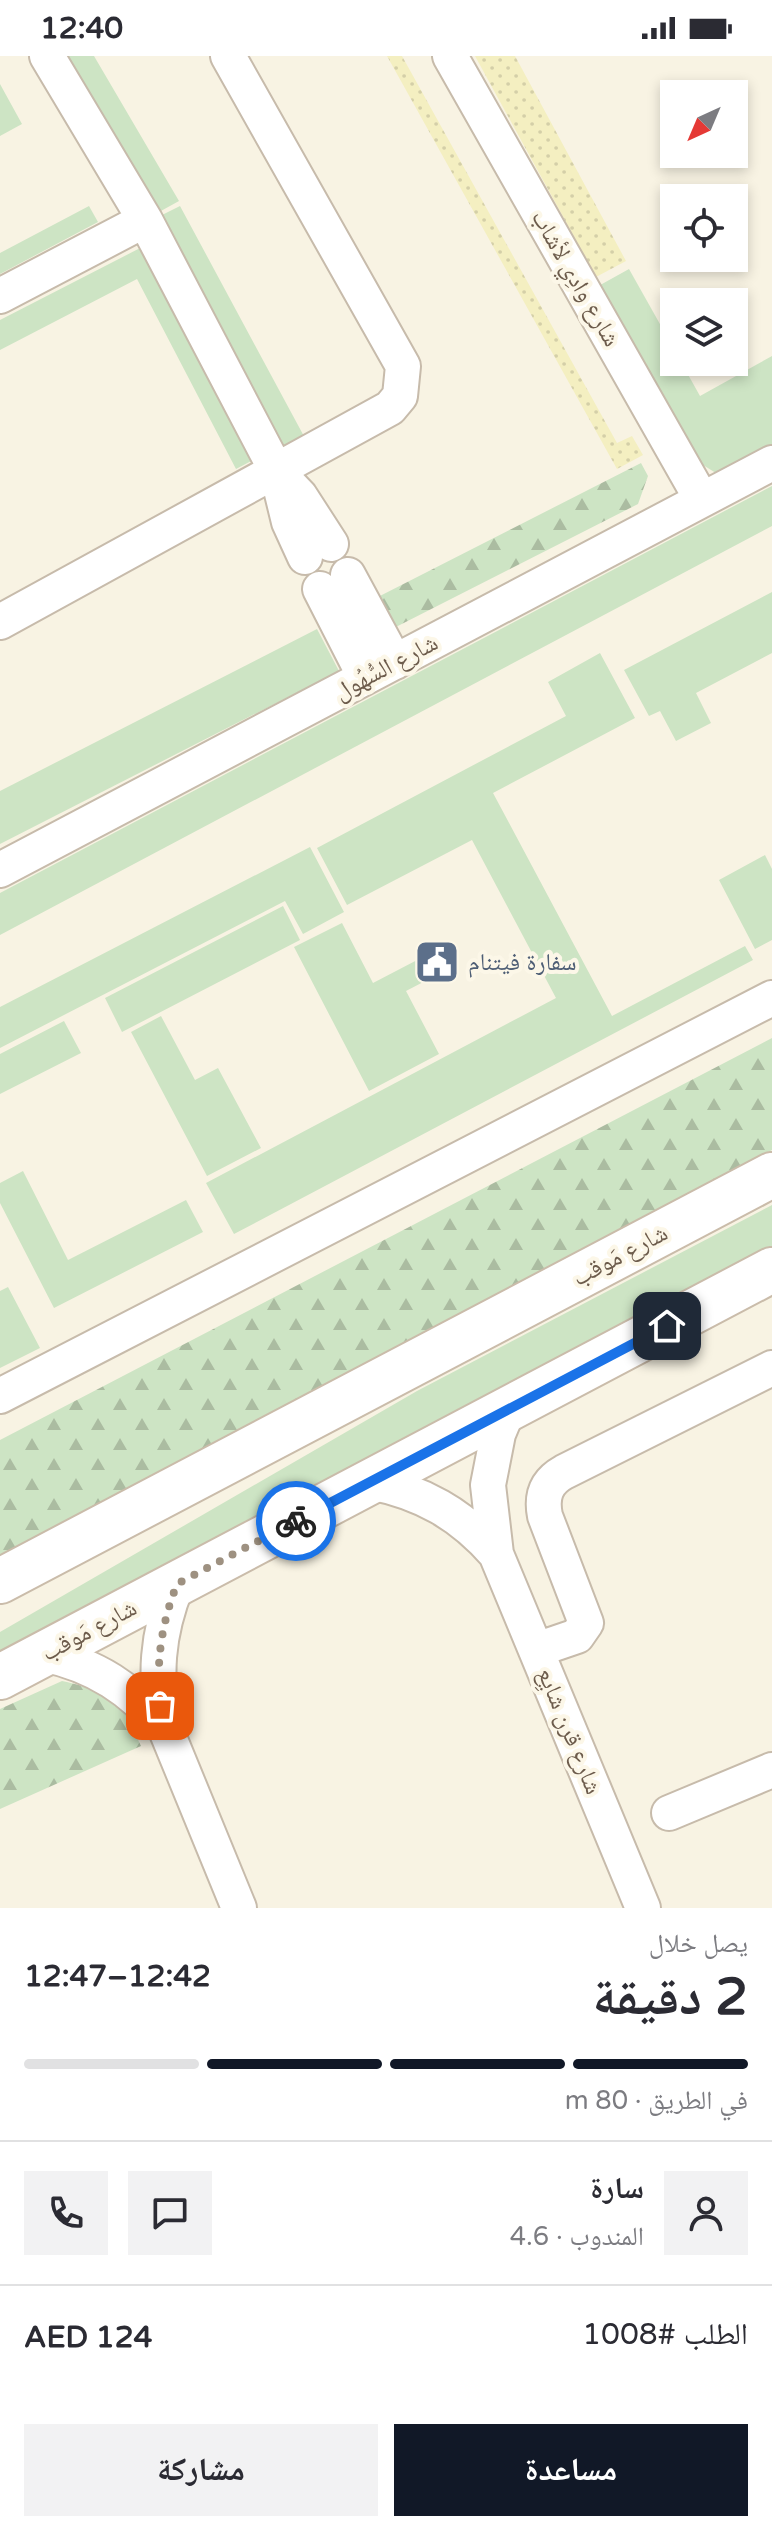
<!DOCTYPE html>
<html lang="ar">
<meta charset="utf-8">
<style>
body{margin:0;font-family:"Varela Round","Noto Naskh Arabic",sans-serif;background:#f2f2f3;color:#2b2b33;direction:rtl;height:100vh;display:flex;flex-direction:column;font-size:30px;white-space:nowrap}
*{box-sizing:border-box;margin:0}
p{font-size:26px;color:#7c7c81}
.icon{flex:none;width:44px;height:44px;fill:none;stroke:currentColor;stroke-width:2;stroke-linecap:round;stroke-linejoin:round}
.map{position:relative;height:1852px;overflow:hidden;direction:ltr}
.details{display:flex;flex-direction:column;background:#fff;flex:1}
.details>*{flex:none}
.needle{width:52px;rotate:224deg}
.buttons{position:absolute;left:660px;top:24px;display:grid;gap:16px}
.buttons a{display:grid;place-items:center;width:88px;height:88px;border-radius:0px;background:#fff;box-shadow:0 4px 12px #0003;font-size:40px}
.pin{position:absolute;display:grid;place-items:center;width:68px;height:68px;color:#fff;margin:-34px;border-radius:16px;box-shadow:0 4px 12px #0006}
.courier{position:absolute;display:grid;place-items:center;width:80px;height:80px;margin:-40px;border:6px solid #1a73e8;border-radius:50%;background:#fff;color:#222;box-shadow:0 2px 10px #0007}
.overview em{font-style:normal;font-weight:700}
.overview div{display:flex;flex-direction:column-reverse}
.overview{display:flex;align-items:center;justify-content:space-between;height:136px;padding:0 24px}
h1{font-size:52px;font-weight:700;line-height:60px}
.bar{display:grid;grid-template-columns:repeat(4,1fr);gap:12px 8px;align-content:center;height:96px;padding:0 24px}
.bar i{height:10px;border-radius:6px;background:#e1e1e2}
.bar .on{background:#111827}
.bar p{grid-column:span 4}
.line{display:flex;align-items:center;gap:20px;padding:0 24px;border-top:2px solid #e1e1e2}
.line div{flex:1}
.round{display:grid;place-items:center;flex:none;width:84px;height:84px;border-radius:0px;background:#f2f2f3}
.action{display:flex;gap:16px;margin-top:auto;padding:16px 24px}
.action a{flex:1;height:92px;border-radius:0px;background:#111827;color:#fff;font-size:32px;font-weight:700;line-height:92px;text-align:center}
.action a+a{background:#f2f2f3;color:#2b2b33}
.status{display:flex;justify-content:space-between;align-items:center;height:56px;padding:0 40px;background:#fff;direction:ltr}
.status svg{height:22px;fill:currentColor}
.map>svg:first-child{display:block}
.grass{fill:#cde4c4}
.forest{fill:url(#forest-firs)}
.sand{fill:url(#sand-dots)}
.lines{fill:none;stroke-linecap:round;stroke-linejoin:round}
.minor-casing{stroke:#c7bbab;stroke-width:38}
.secondary-casing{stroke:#cabcaa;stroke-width:48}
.minor{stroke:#fff;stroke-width:34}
.secondary{stroke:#fff;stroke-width:44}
.done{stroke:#9e9181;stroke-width:8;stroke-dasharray:0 14.4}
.route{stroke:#1a73e8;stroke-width:10}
.labels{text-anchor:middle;stroke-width:8;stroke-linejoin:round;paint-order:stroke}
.street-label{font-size:24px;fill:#6d5c4c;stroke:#fcf7e8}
.service-label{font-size:24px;fill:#4e5e75;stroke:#fcf7e8;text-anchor:start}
</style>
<div class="status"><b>12:40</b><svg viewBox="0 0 49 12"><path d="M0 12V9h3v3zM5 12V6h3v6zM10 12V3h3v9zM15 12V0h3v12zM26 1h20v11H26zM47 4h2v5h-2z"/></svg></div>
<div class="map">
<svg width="772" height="1852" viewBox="0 0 772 1852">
<defs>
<pattern id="forest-firs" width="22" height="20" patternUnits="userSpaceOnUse" patternTransform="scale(2)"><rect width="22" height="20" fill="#cde4c4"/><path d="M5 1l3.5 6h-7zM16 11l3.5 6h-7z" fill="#abbca1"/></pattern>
<pattern id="sand-dots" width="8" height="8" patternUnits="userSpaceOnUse" patternTransform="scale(2)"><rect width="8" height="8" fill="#f4efc1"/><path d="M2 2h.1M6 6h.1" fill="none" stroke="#d4cfa8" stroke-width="1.8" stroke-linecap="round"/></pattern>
</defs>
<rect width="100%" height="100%" fill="#f8f3e3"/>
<path class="grass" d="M64 0H94L179 145 150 161Z
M0 28 22 68 0 80Z
M89 150 98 166 0 218V197Z
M180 150 306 384 281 398 154 163Z
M146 189 257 402 236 413 137 223 0 294V264Z
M629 213 674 293V306H681L700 340 772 300V390L719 419 684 397 593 233Z
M772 430V470L0 879V837Z
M772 536V597L696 637 711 667 676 685 660 655 649 660 624 614Z
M317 573 339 615 0 788V735Z
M600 597 635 662 493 737 612 960 745 890 753 904 234 1178 206 1127 556 942 472 784 347 849 317 792 566 660 548 626Z
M310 791 344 856 303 878 285 845 0 992V951Z
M765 799 772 813V884L755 893 719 824Z
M283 850 300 884 122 976 105 942Z
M342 867 373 927 444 890 454 910 406 935 439 998 369 1035 294 891Z
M161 960 195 1024 218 1012 261 1092 207 1120 131 976Z
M64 965 81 997 0 1038V998Z
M23 1115 68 1204 186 1144 203 1176 54 1252 0 1147V1127Z
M772 1149V1193L0 1595V1576L417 1335Z
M8 1231 40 1292 0 1312V1235Z"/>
<path class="forest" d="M641 407 648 420 638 448 388 575 372 544Z
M772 982V1094L0 1500V1384Z
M62 1625C116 1637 119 1640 141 1690L0 1753V1653Z"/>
<path class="sand" d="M387 0H402L617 387 632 380 643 399 617 413Z
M475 0H515L626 205 596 221Z"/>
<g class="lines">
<g class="minor-casing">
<path id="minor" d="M47 0 145 164 277 416 300 440 331 488
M450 0 702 444
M0 240 145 164
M279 425 289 466 305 501
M348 519 395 606
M320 533 365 621
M0 566 390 352 400 340 403 310 228 0
M0 814 772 407
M0 1340 772 942
M508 1354 498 1378 488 1429 496 1498 643 1852
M370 1426C422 1436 461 1458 496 1498
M177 1528C157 1577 153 1623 166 1674L239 1852
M536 1594 577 1580 586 1567 545 1460C541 1440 546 1426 564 1416L772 1312
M43 1598C95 1609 132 1633 166 1674
M669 1757 772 1714"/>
</g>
<g class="secondary-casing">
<path id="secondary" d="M0 1525 772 1119
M0 1621 772 1214"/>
</g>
<use href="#minor" class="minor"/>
<use href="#secondary" class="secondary"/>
</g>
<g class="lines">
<path class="done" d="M160 1650C156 1606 161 1569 177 1528L296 1465"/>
<path class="route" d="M296 1465 667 1270"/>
</g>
<defs>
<g id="civic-square" transform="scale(2.3)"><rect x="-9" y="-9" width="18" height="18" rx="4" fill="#5c6f8a" stroke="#fcf7e8"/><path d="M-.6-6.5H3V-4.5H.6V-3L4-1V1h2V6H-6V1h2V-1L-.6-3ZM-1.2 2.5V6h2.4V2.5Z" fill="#fff"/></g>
</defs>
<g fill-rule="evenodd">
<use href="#civic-square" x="437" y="906"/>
</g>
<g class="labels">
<g class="street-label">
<text transform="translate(576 222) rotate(60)" y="8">شارع وادِي لأشاب</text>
<text transform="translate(386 611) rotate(-28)" y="8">شارع السُّهُول</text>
<text transform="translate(620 1199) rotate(-28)" y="8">شارع مَوقب</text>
<text transform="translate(89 1574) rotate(-28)" y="8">شارع مَوقب</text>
<text transform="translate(570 1675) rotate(68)" y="8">شارع قرن شايِع</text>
</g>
<g class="service-label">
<text x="468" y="914">سفارة فيتنام</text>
</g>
</g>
</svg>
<div class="buttons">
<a><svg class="needle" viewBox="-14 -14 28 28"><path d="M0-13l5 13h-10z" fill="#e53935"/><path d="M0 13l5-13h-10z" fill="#7c7c81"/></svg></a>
<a><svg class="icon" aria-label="locate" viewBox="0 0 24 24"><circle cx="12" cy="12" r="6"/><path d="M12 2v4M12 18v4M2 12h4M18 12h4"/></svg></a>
<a><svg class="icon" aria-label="layers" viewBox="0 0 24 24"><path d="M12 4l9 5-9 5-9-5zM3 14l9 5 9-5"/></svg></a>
</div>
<div class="pin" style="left:160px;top:1650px;background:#ea580c"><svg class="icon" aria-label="bag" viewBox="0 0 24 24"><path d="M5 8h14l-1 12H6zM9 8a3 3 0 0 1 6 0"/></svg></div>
<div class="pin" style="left:667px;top:1270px;background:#1f2937"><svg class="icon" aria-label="home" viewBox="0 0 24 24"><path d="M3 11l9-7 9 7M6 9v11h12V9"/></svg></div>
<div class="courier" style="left:296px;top:1465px"><svg class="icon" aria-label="bike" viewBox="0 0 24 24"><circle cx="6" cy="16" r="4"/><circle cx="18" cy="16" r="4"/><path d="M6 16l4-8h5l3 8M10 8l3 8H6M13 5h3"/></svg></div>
</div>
<section class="details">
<div class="overview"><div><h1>2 دقيقة</h1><p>يصل خلال</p></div><em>12:42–12:47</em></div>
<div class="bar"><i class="on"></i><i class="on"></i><i class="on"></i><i></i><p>في الطريق · 80 m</p></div>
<div class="line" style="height:144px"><a class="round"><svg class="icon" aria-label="person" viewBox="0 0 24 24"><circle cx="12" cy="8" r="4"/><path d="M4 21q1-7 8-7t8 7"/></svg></a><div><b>سارة</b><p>المندوب · 4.6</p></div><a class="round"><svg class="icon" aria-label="chat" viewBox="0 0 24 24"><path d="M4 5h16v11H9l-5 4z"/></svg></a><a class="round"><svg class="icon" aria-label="phone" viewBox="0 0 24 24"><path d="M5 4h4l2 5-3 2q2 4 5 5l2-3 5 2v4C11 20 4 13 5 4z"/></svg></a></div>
<div class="line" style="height:104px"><div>الطلب #1008</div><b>AED 124</b></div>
<div class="action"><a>مساعدة</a><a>مشاركة</a></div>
</section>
